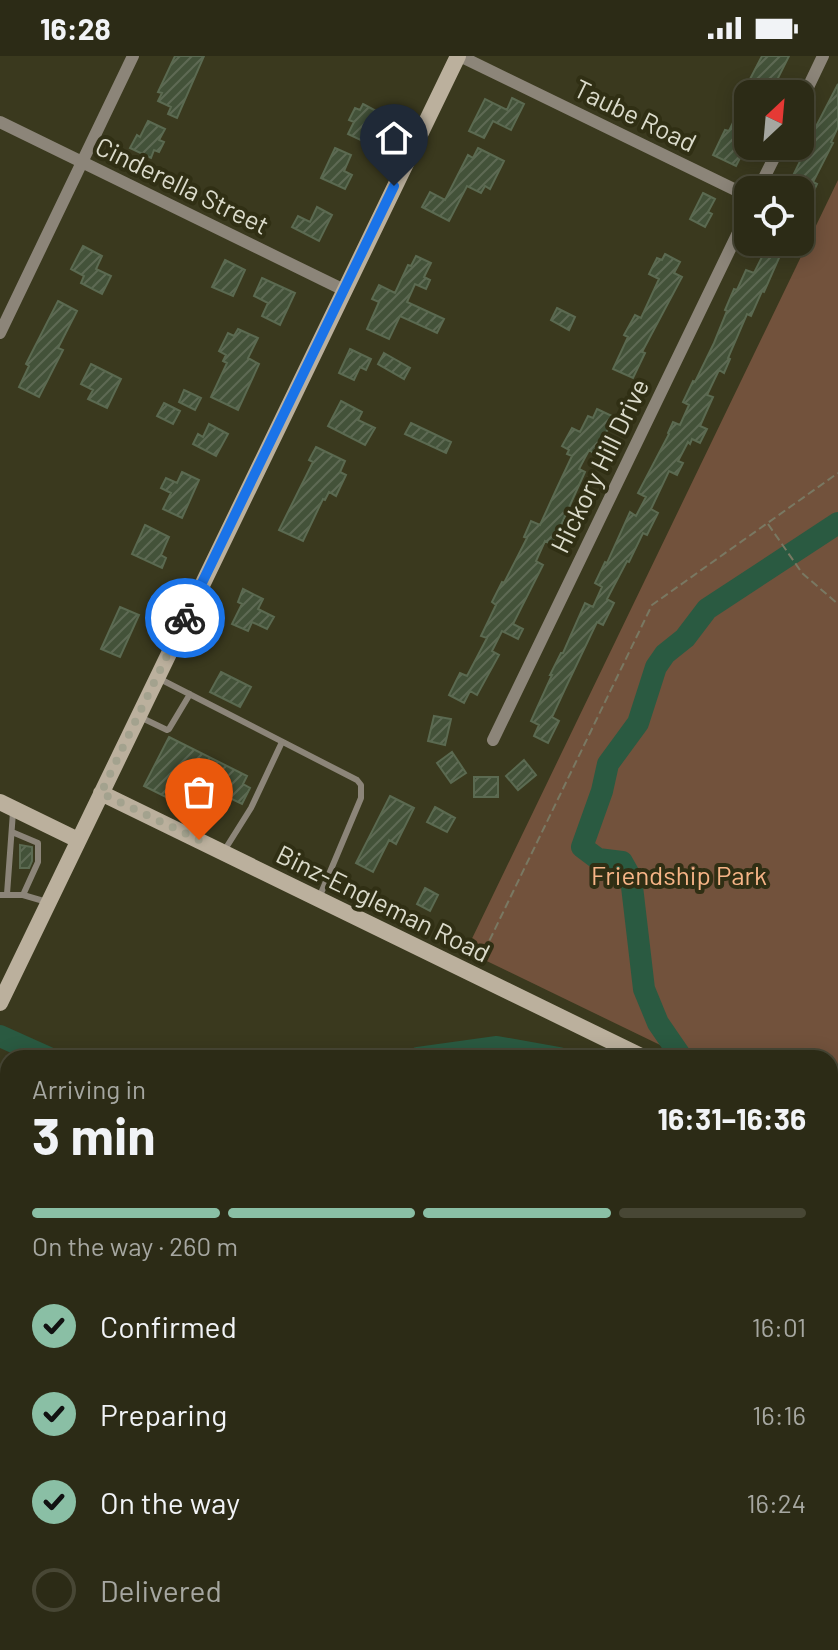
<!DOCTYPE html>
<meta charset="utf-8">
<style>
body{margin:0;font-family:Barlow,sans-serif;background:#34331f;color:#f1f3f6;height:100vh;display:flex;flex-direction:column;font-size:30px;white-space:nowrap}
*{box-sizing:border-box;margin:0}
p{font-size:26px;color:#a6a7a1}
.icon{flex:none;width:44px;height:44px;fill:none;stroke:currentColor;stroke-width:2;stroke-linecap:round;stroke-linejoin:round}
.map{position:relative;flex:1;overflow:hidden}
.panel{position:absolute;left:0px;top:994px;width:838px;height:600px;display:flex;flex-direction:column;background:#2c2b16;border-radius:24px 24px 0 0;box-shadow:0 4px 20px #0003,0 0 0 2px #484735}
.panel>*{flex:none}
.needle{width:52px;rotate:26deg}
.fabs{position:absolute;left:734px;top:24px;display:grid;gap:16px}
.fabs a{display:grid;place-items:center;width:80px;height:80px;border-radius:16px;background:#2c2b16;box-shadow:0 4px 20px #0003,0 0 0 2px #484735;font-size:40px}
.pin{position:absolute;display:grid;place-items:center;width:68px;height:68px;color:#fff;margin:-82px -34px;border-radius:50% 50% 50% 0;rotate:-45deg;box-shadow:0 0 8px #0007}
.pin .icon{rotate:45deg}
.courier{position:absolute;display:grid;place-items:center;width:80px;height:80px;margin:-40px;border:6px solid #1a73e8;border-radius:50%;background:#fff;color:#222;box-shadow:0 2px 10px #0007}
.summary em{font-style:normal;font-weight:700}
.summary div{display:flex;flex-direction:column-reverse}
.summary{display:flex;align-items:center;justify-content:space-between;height:136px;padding:0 32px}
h1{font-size:52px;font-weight:700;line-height:60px}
.bar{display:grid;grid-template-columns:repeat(4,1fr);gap:12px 8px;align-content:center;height:96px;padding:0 32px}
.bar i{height:10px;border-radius:6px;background:#484735}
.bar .current{background:#8abfa5}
.bar p{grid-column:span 4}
ol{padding:0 32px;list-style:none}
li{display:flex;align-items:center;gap:24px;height:88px}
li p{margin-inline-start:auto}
li .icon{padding:8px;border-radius:50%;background:#8abfa5;color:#111;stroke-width:4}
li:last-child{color:#a6a7a1}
li i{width:44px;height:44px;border:4px solid #484735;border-radius:50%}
.status{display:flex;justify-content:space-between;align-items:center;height:56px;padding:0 40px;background:#2c2b16;direction:ltr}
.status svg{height:22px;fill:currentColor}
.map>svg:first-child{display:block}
.green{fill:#72523c}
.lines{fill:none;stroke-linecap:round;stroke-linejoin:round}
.river{stroke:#2a5a41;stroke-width:22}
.building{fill:url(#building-hatch);stroke:#5b6a51;stroke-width:2}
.path{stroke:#797862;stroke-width:2;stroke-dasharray:8 4;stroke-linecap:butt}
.lane{stroke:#8c8579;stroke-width:6}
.street{stroke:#8c8579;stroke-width:12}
.secondary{stroke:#bbb09d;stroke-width:16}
.done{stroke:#a3a28e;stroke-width:8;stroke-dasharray:0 14.4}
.route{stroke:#1a73e8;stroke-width:10}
.labels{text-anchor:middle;stroke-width:8;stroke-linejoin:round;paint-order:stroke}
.street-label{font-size:26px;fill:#dbdbcb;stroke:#302f14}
.park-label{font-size:26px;fill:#f7b587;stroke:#302f14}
</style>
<div class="status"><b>16:28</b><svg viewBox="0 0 49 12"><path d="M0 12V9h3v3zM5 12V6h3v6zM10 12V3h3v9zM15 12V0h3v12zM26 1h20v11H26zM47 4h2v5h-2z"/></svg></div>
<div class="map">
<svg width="838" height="1594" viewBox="0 0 838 1594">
<defs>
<pattern id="building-hatch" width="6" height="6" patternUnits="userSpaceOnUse" patternTransform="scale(2)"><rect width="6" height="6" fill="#435239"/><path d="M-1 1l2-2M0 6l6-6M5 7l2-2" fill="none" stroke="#5e6a54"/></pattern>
</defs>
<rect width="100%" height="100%" fill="#3a391e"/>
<path class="green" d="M838 124V1075L830 1071V1002H687L466 895Z"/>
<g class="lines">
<path class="river" d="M0 980 49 1002
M418 1002 497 991 559 1002
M682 1002 658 967 644 933 631 822 622 806 598 803 582 791 602 735 608 708 638 667 656 611 665 598 685 582 707 553 838 467
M609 1594 619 1586"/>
</g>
<path class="building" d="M175 0H204L177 62 168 58 171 51 158 45 162 37 158 36Z
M762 0H789L770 38H748V86L736 110 713 99 725 74 729 75 751 29 748 27Z
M838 28V71L831 86 833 87 813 126 817 128 800 164V134H786L810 85 809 84Z
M512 42 524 48 511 74 493 65 484 82 469 75 485 43 507 54Z
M363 48 378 56 368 75 372 77 367 87 348 78 354 66 349 64 355 52 360 54Z
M148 65 165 73 159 84 164 86 159 96 154 94 151 102 130 92 137 79 140 81Z
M335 92 351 99 344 115 352 119 345 133 321 122Z
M478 92 504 105 490 133 485 130 481 137 467 130 449 165 422 151 430 136 445 144 468 99 473 102Z
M703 137 715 143 708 156 712 158 705 171 690 163Z
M317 151 332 159 319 185 292 171 298 160 310 166Z
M761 186H786L764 236 762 235 751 260 747 258 728 302 730 303 724 317 719 314 707 339 713 341 700 370 707 373 700 387 692 383 690 388 688 386 678 405 683 407 677 419 669 415 651 453 658 457 647 479 643 477 629 506 627 505 607 543 614 547 603 569 597 566 565 633 552 661 559 665 548 687 534 680 539 669 531 665 552 619H550L561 597H563L585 547 593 551 602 531 595 527 605 506 607 507 630 456 636 460 646 441 638 437 669 378 668 377 673 366 680 369 689 349 683 346 693 325 695 326 714 287 727 255 725 254 734 233 737 234 746 214 754 217 764 197 757 194Z
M83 190 102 200 96 213 111 220 102 238 81 227 84 220 71 213Z
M665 198 680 206 674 217 682 221 642 296 645 297 633 322 613 313 628 281 624 279 635 259 641 262 659 223 649 218 657 202 662 204Z
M416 200 431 207 424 221 430 224 426 233 415 228 407 246 444 263 437 277 400 260 389 283 367 273 379 246 372 243 379 229 395 237 408 209 411 210Z
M225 204 245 214 233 240 212 231Z
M262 222 295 237 280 269 262 260 268 247 254 240Z
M58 245 77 255 58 292 63 294 39 341 19 331 29 310 26 308Z
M557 252 575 261 569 274 551 264Z
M238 273 258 282 248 302 259 308 238 354 211 341 227 307 223 305 226 299 219 295 228 277 234 280Z
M350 293 371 303 366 314 360 311 354 324 339 317Z
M384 297 410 312 404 323 378 308Z
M91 308 121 323 107 352 88 343 93 334 81 328Z
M184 334 201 342 195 354 179 346Z
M341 345 362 356 358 364 375 372 365 389 328 370Z
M164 347 180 355 173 368 157 360Z
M597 353 614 361 595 398 589 394 579 413 585 416 552 489 545 485 536 505 543 509 513 568 523 573 518 583 502 575 492 595 499 599 477 639 470 635 464 647 449 639 460 617 467 620 487 582 481 580 496 549 492 546 502 526 504 527 527 482 524 481 531 465 540 469 556 434 572 400 567 398 569 394 562 390 572 372 580 376 588 360 593 362Z
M411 367 451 386 446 397 405 378Z
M209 368 228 378 216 400 193 388 198 378 203 381Z
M316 391 345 405 340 416 346 419 336 440 329 436 325 444 323 443 303 485 279 474 313 406 309 404Z
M182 416 199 424 182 462 163 453 171 437 161 432 166 422 177 427Z
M145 469 169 481 161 499 166 502 162 512 132 498Z
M243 533 263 543 258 553 274 561 267 573 252 566 248 575 232 568 242 548 238 546Z
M120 551 139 559 120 601 101 593Z
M221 616 251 631 240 651 210 636Z
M434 660 451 663 445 689 428 685Z
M169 681 247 720 243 728 250 732 242 748 205 730 192 754 144 730Z
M452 696 466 717 451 727 437 707Z
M524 704 536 719 518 734 506 720Z
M474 721H498V741H474Z
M390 740 414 752 396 788 389 784 373 816 356 807Z
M435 751 455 762 447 776 427 766Z
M20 789 32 791V805L29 812H20Z
M425 832 438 839 430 855 417 848Z"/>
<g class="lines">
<path class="path" d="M768 468 802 517 838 548
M479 906 652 549 838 417"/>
<path class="lane" d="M160 623 357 724 361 729V742L319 842
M140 661 167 674 169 673 190 638
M12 776 38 787V806L23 839
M224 795 251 752 282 686
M7 838 13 756
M0 839H23L47 846
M0 1530 8 1533
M83 1594 85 1586"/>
<path class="street" d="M460 0 748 140
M800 48 823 0
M0 66 344 234
M758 134 780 90
M0 277 133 0
M493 684 748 156
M830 1064 838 1059
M0 1496 8 1500"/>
<path class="secondary" d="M101 737 645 1002
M0 746 78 784
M0 947 458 0
M830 1093 838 1096"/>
</g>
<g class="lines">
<path class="done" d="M185 562 101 737 199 784"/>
<path class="route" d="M185 562 394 130"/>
</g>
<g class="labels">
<g class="street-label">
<text transform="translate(635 60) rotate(26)" y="9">Taube Road</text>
<text transform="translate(182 130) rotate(26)" y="9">Cinderella Street</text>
<text transform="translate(600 410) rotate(-64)" y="9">Hickory Hill Drive</text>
<text transform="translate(383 848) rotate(26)" y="9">Binz-Engleman Road</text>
</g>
<g class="park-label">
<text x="679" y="829">Friendship Park</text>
</g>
</g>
</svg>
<div class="fabs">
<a><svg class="needle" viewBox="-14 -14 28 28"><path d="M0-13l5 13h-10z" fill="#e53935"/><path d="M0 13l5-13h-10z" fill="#a6a7a1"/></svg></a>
<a><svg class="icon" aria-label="locate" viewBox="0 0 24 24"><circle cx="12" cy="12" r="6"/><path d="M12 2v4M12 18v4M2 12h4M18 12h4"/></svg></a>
</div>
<div class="pin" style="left:199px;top:784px;background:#ea580c"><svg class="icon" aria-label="bag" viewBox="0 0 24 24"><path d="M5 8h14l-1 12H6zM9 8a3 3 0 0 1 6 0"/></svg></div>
<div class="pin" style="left:394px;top:130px;background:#1f2937"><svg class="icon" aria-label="home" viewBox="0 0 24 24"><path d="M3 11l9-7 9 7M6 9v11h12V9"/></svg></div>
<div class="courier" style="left:185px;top:562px"><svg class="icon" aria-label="bike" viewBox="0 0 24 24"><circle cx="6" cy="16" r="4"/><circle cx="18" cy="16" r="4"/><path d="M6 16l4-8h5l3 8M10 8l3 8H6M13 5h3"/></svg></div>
<section class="panel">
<div class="summary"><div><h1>3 min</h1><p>Arriving in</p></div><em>16:31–16:36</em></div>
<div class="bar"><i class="current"></i><i class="current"></i><i class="current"></i><i></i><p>On the way · 260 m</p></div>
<ol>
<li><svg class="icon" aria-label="check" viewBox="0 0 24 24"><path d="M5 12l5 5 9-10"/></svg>Confirmed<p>16:01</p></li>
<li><svg class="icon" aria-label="check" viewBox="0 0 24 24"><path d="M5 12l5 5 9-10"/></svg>Preparing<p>16:16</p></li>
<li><svg class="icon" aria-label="check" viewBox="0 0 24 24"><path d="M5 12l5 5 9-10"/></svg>On the way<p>16:24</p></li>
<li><i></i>Delivered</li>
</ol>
</section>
</div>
